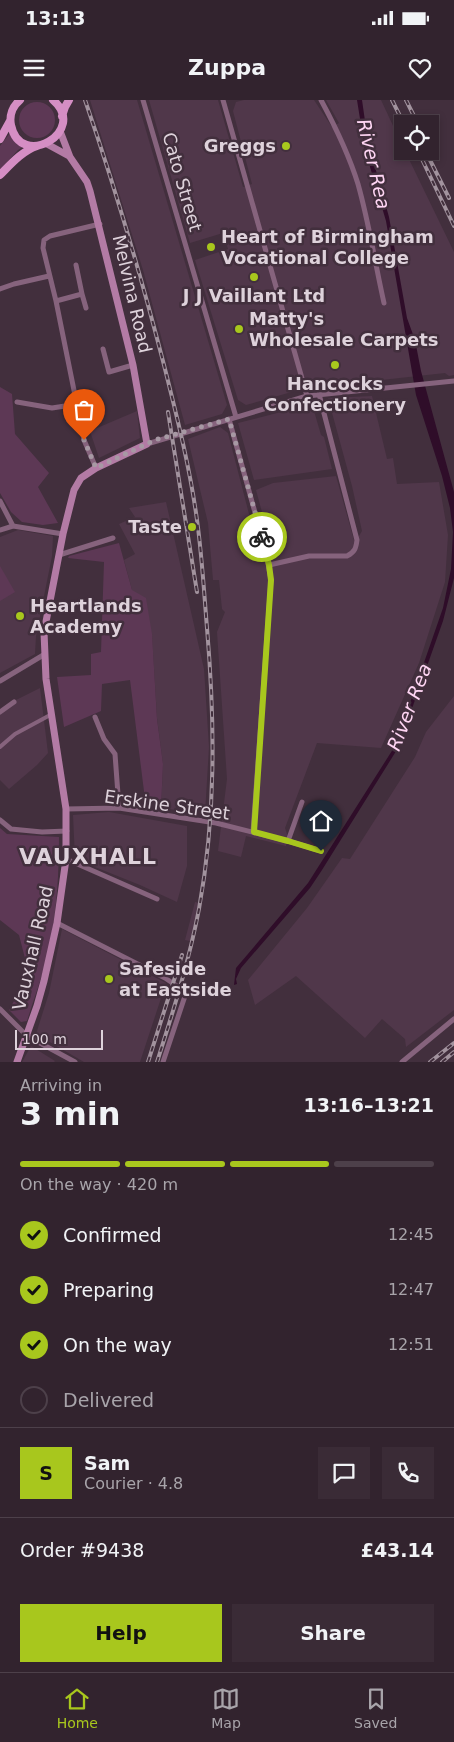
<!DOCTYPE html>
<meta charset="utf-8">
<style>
body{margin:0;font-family:"DejaVu Sans",sans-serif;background:#3a2b36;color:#f1f3f6;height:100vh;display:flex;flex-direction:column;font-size:19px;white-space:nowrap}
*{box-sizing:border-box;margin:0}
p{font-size:16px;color:#a8a4aa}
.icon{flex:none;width:28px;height:28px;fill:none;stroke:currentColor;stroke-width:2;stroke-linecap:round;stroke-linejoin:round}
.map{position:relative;height:962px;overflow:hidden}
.panel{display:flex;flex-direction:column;background:#32232e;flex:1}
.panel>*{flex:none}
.buttons{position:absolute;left:394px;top:15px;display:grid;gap:10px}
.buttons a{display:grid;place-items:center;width:45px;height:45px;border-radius:0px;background:#32232e;box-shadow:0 2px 8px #0003,0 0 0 1px #4d404a;font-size:25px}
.scale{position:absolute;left:15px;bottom:12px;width:88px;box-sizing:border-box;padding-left:5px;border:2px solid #ded2db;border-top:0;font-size:14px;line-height:18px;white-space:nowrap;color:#ded2db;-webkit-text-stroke:4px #422f3d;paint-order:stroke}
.pin{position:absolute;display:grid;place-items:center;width:42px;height:42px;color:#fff;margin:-51px -21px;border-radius:50% 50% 50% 0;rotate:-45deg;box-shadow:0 0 5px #0007}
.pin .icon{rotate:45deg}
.courier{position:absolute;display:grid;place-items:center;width:50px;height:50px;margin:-25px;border:4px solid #a8c71d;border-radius:50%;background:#fff;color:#222;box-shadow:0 1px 6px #0007}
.overview em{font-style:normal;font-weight:700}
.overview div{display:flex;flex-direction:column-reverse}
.overview{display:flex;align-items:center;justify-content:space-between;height:85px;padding:0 20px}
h1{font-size:32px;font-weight:700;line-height:38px}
.bar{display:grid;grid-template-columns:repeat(4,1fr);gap:8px 5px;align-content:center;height:60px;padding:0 20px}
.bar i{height:6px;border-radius:4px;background:#4d404a}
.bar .current{background:#a8c71d}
.bar p{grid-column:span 4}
.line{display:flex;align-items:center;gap:12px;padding:0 20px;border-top:1px solid #4d404a}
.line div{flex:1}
.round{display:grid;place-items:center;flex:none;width:52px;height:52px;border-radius:0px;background:#3a2b36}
ol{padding:0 20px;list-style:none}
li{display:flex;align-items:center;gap:15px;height:55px}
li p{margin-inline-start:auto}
li .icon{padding:5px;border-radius:50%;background:#a8c71d;color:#111;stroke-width:4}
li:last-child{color:#a8a4aa}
li i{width:28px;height:28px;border:2px solid #4d404a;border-radius:50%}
.button{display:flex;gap:10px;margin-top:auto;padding:10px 20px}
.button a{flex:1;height:58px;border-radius:0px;background:#a8c71d;color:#111;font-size:20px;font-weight:700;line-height:58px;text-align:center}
.button a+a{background:#3a2b36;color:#f1f3f6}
.status{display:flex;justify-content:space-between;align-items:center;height:35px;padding:0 25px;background:#32232e;direction:ltr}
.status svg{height:14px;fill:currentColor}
header{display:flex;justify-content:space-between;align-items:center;height:65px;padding:0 20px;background:#32232e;font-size:22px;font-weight:700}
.tab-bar{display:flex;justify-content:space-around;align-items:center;height:70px;border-top:1px solid #4d404a;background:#32232e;font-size:14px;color:#a8a4aa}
.tab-bar a{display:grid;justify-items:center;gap:2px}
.tab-bar .current{color:#a8c71d}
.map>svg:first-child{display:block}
.built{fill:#50374a}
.green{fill:#5d3855}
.water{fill:#2f0d29}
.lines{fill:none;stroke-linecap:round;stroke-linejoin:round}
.pedestrian{stroke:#86637d;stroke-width:4}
.minor{stroke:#86637d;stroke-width:5}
.secondary{stroke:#b37ba5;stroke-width:7}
.primary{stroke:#d58ec4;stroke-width:8}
.rail-casing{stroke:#a2939e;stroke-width:4}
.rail{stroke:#422f3d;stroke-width:2;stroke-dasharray:5.5;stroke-linecap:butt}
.done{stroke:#a799a4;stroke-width:5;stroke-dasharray:0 9}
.route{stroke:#a8c71d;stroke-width:6}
.poi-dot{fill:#a8c71d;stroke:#422f3d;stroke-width:2}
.labels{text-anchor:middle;stroke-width:5;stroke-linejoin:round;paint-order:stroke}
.poi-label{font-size:18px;font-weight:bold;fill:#ded2db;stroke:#422f3d;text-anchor:start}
.street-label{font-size:18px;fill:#ded2db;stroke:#422f3d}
.water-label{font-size:19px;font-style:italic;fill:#fed5f3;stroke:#422f3d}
.district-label{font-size:22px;font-weight:bold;letter-spacing:1px;fill:#ded2db;stroke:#422f3d}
</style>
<div class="status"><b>13:13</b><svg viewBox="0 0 49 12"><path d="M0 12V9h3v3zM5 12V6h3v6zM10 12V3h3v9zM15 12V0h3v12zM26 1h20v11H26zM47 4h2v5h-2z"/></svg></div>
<header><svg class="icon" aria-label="menu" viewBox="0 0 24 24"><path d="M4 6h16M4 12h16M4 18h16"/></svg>Zuppa<svg class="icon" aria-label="heart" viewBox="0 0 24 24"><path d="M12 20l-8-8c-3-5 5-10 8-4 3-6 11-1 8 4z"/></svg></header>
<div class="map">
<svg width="454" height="962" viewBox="0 0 454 962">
<rect width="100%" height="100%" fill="#422f3d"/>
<path class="built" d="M90 0H137L227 305 222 314 185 325 143 170Z
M149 0H218L243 87 252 84 233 11 236 2 244 0H314L332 27 339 23 326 0H381L402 45V51H405L454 152V275L449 276 445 273 318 287 295 291 246 305 238 300 195 160 228 149 223 133 190 143Z
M372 296 387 359 393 358 397 384 439 382 448 435 445 482 419 563 381 648 317 643 285 728 287 734 286 746 246 736 241 757 218 751 227 679 217 532 225 512 222 509 219 480H213L208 423 188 339 220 327 228 333 256 441 269 438 256 390 273 383 336 376 354 440 359 436 362 431 352 386 328 298Z
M312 304 321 335 324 337 332 369 254 380 238 323Z
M137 311 140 338 99 358 90 331Z
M166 402 204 569 209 647 205 714 161 708 163 664 157 618 152 536 132 490 124 460 135 454 119 424 135 417 129 408Z
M18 430 53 436 52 456 36 536 35 554 0 573V437Z
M40 588 48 653 37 665 9 689 0 680V610L8 604Z
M454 596V910L406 947 405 939 382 919 365 938 296 876 255 905 248 880 307 808 342 758 350 759 415 657 426 632Z
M109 712 187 726V766L177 802 140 785 75 759 73 715Z
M195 802 201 803 194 842 185 840Z
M62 829 166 883 140 962H84L36 934 49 893Z
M31 946 55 961 54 962H22Z"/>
<path class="green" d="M19 20a18 18 0 1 1 36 0a18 18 0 1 1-36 0Z
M10 33 17 44 23 47 18 50 0 70V46Z
M0 287 12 294 15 334 49 373 38 387 58 423 43 425 22 422 11 412 0 393Z
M119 443 132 490 146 498 152 534 157 619 163 664 161 708 154 709 146 707 130 580 102 584 101 611 64 627 57 577 91 575V554L101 552 104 462 68 458 69 456Z
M0 466 15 492 0 501Z
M0 728 7 734 59 737C59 773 57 808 50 844 45 870 35 895 27 921L21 922 9 910 29 874 19 835 0 820Z"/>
<path class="water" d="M357 0H362L368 42 389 117 407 218 415 240 421 271 454 392V478L443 521 398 648 322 770 310 788 241 868 236 879 237 884 234 885 236 868 308 783 395 646 443 508 451 469 453 432 450 408 442 376 416 295 386 121 365 50Z"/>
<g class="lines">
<path class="pedestrian" d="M0 647 15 634 52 614"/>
<path class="minor" d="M143 0 236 317
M223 0 307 296
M321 0C335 26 349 55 358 84 369 123 375 163 384 203
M0 189 14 184 49 176
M82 194 86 208
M56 201 82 194 76 165
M103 249 109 272 133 265
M17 302 52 308 78 304
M229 319 266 452 271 480 253 732
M147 344 307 296 454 281
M96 368 84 340 56 201 43 148 44 140 50 136 100 124
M0 401 13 426
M0 430 13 426 63 434
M59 455 113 438
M269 465 309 456H347C355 452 356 448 357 440L319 294
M0 581 45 554
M0 612 14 602
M95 617 104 639 115 654 119 708
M66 709 119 708 216 723 288 741 321 751
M0 720 11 729 42 732 67 731
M288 741 302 702
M66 759 157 799
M57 823 165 878 183 890 185 896 163 962
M0 909 27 936 75 962
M402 962 454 919"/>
<path class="secondary" d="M47 44 69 56
M17 962 37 906 44 881 57 823 66 759V709L46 579 44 532 63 434 74 390 81 378 96 368 147 344 133 265 90 91 87 82 70 57 60 31"/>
<path class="primary" d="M20 0C13 6 9 15 11 25 20 71 89 31 53 0
M62 16 65 7 69 0
M0 39 10 21
M0 75C10 65 22 51 37 46"/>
<g class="rail-casing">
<path id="rail" d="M85 0C115 87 141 176 164 265 177 317 190 368 197 420 202 456 204 492 207 528 215 623 216 716 199 809 189 861 173 912 157 962
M392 0 404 24
M406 0 418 24
M418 51 454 126
M428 56 449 98
M168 312 197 492
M148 962 182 855
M430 962 454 943
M442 962 454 952"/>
</g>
<use href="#rail" class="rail"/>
</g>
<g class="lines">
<path class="done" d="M84 340 96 368 155 340 229 319 262 437"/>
<path class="route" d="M262 437 269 465 271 480 254 732 288 741 321 751"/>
</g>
<g class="poi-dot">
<circle cx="286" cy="46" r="5"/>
<circle cx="211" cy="147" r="5"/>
<circle cx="254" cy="177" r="5"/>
<circle cx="239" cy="229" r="5"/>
<circle cx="335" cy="265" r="5"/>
<circle cx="192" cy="427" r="5"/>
<circle cx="20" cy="516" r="5"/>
<circle cx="109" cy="879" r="5"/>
</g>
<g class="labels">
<g class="poi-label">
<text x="276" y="52" text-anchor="end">Greggs</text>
<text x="221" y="143">Heart of Birmingham<tspan x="221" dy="21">Vocational College</tspan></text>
<text x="254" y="202" text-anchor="middle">J J Vaillant Ltd</text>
<text x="249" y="225">Matty's<tspan x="249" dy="21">Wholesale Carpets</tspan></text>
<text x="335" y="290" text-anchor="middle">Hancocks<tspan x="335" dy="21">Confectionery</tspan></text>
<text x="182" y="433" text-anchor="end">Taste</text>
<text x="30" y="512">Heartlands<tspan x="30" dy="21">Academy</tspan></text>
<text x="119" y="875">Safeside<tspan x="119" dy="21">at Eastside</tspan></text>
</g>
<g class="street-label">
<text transform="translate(182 82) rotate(74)" y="6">Cato Street</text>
<text transform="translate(132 194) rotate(77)" y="6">Melvina Road</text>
<text transform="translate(167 705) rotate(8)" y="6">Erskine Street</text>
<text transform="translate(33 848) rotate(-77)" y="6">Vauxhall Road</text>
</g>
<g class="water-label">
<text transform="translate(374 64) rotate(77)" y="7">River Rea</text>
<text transform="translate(409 607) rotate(-69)" y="7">River Rea</text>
</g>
<g class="district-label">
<text x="88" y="764">VAUXHALL</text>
</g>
</g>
</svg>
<div class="buttons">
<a><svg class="icon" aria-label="locate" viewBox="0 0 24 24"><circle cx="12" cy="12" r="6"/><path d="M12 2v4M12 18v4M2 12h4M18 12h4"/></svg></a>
</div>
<div class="scale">100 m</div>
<div class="pin" style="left:84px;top:340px;background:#ea580c"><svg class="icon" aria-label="bag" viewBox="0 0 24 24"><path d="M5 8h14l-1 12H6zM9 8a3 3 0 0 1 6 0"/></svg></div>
<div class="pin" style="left:321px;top:751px;background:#1f2937"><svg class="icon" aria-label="home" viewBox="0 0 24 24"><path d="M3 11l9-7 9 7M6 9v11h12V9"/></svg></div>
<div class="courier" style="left:262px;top:437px"><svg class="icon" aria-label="bike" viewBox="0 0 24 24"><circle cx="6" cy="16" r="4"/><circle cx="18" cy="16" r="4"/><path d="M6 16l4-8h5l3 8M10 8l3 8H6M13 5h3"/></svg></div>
</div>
<section class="panel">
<div class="overview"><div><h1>3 min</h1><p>Arriving in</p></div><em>13:16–13:21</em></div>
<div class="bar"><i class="current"></i><i class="current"></i><i class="current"></i><i></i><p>On the way · 420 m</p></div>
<ol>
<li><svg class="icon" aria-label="check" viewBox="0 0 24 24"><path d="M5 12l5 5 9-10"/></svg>Confirmed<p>12:45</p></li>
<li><svg class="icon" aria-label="check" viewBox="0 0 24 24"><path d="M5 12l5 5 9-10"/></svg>Preparing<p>12:47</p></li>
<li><svg class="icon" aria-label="check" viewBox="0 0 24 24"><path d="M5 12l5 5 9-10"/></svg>On the way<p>12:51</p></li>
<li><i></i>Delivered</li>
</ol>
<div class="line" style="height:90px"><b class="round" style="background:#a8c71d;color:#111">S</b><div><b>Sam</b><p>Courier · 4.8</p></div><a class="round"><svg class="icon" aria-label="chat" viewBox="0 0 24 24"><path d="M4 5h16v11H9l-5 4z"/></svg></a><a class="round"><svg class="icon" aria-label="phone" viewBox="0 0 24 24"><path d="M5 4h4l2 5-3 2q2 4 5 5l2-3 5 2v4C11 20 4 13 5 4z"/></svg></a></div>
<div class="line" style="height:65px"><div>Order #9438</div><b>£43.14</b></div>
<div class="button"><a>Help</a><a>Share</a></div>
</section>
<nav class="tab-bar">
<a class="current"><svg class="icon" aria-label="home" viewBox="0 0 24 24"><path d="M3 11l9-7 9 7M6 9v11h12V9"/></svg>Home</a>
<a><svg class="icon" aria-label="map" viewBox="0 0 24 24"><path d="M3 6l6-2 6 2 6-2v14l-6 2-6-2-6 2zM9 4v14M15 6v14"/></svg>Map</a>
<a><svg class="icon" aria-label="saved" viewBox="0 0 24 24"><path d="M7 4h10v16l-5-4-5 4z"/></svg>Saved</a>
</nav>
